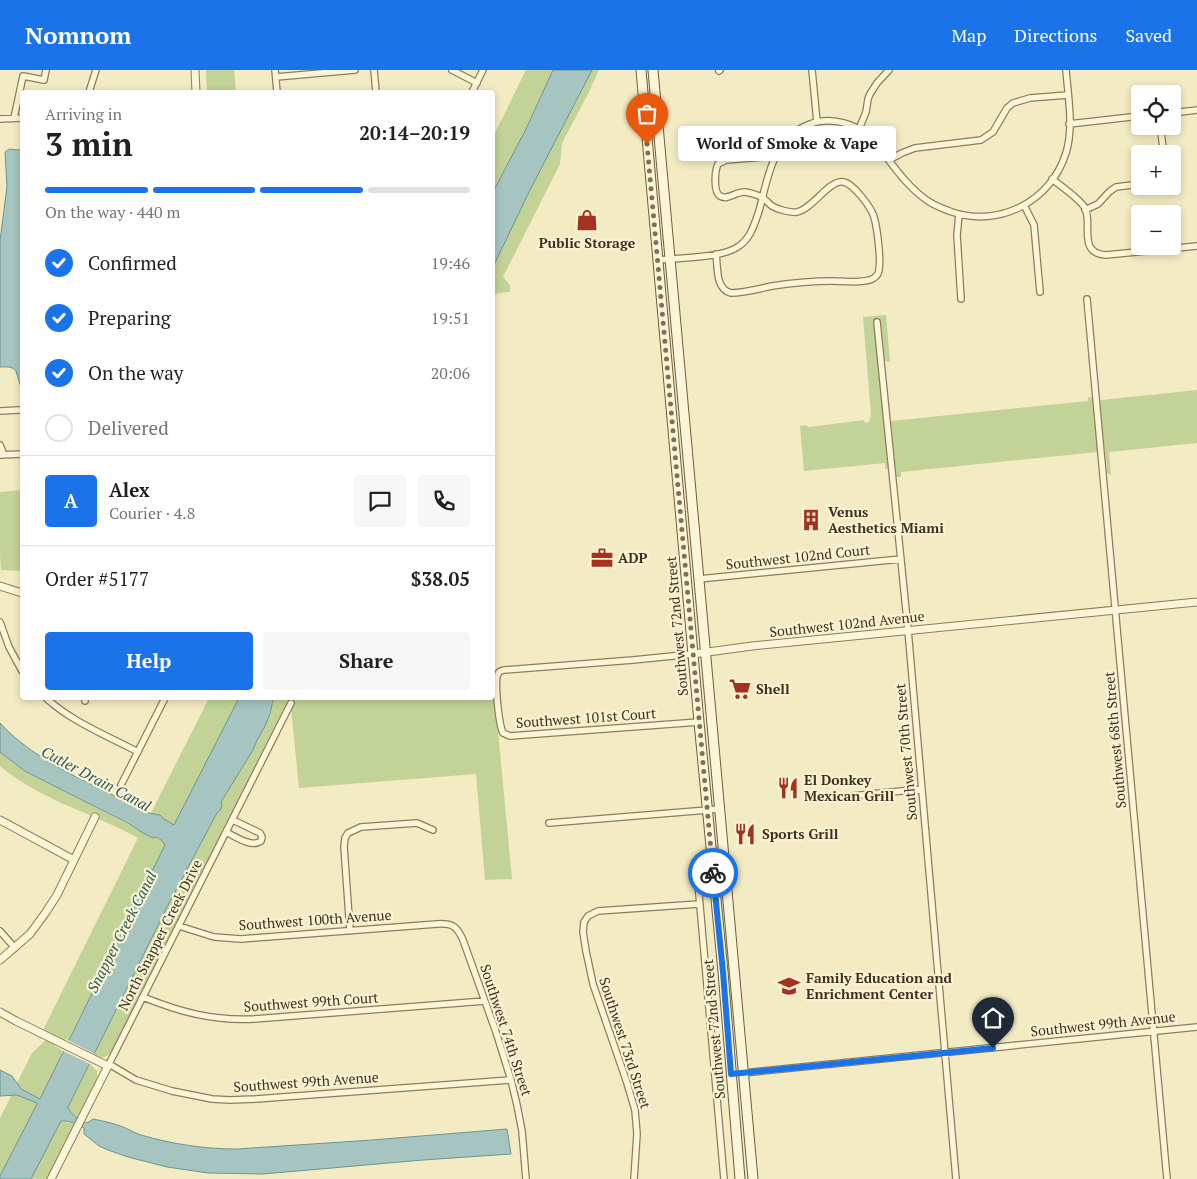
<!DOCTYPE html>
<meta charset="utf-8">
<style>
body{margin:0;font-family:"PT Serif",serif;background:#f6f6f6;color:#202124;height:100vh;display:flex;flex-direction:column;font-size:19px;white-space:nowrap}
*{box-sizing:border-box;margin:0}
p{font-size:16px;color:#757577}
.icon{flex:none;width:28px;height:28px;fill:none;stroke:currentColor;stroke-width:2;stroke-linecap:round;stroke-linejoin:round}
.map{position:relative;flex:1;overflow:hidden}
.side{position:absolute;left:20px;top:20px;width:475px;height:610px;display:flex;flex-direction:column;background:#fff;border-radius:5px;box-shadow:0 2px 8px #0003}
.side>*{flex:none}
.buttons{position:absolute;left:1131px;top:15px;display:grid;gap:10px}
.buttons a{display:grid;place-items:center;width:50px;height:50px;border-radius:5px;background:#fff;box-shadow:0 2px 8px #0003;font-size:25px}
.pin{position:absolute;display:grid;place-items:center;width:42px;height:42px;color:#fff;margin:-51px -21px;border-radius:50% 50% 50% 0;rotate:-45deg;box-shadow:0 0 5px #0007}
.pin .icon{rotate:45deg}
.courier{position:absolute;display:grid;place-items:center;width:50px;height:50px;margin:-25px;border:4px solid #1a73e8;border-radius:50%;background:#fff;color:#222;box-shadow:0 1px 6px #0007}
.bubble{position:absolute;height:35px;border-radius:5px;background:#fff;box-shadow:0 2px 8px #0003;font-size:16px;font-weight:800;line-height:35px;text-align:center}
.overview em{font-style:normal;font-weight:800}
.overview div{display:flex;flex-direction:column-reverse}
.overview{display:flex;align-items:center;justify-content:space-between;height:85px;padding:0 25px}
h1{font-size:32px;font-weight:800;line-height:38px}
.bar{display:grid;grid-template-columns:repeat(4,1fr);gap:8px 5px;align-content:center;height:60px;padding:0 25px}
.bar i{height:6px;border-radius:4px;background:#e0e0e0}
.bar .current{background:#1a73e8}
.bar p{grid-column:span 4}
.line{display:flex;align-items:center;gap:12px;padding:0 25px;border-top:1px solid #e0e0e0}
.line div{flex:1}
.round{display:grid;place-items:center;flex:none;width:52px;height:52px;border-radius:5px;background:#f6f6f6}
ol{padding:0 25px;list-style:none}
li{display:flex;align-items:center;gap:15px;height:55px}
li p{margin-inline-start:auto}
li .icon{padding:5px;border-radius:50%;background:#1a73e8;color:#fff;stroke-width:4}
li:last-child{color:#757577}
li i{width:28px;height:28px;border:2px solid #e0e0e0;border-radius:50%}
.button{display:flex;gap:10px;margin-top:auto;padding:10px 25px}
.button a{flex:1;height:58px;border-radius:5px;background:#1a73e8;color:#fff;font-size:20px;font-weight:800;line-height:58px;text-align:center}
.button a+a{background:#f6f6f6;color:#202124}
header{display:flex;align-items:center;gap:30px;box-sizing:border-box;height:70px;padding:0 25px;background:#1a73e8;color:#fff}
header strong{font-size:24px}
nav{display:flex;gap:28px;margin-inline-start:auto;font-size:18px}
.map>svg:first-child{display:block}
.green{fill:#c3d296}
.water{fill:#a6c5c0;stroke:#6b9590}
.pier{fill:#f3ebc3}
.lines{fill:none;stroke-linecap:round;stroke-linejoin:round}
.minor-casing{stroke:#8f7d58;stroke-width:8}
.tertiary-casing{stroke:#8f7d58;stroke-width:9}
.secondary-casing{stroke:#715d3b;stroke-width:11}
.minor{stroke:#fcf6d8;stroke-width:5.5}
.tertiary{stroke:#fcf6d8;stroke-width:7}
.secondary{stroke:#fcf6d8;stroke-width:9}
.done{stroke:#7d7257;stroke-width:5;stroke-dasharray:0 9}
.route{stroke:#1a73e8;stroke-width:6}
.labels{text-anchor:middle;stroke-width:4.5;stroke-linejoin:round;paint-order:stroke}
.poi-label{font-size:14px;font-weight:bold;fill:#3e311d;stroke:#f9f3d4;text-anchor:start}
.street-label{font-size:14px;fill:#3e311d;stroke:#f9f3d4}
.water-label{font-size:15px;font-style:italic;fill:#2b5b5f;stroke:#f9f3d4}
</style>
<header>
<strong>Nomnom</strong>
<nav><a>Map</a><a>Directions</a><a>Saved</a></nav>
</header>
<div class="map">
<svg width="1197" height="1109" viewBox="0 0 1197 1109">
<rect width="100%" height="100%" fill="#f3ebc3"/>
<path class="green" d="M206 0H234L236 22H207Z
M526 0H553L526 59 493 122V67Z
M592 0H599L588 24 562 73 560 94 503 207 510 215V222L499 223 493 225 492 197 529 122Z
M886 245 890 292 885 291 881 253 879 251V288L889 398 885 399V393L804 401 800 356 805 355 809 357 864 350 865 353 869 352 871 344 863 247Z
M1197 320V373L1109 382 1111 405 1107 403 1100 333 1101 330Z
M1088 327 1093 328 1098 382 901 402V407H896L891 351 1088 331Z
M22 420V501L1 500 0 484V422Z
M493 608 512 809 485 810 476 704 299 718 290 628H492Z
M209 628H239L174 755 164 749 160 745 151 743Z
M274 628H289L111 982C107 987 102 989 95 986V984L169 833 217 743 219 742 221 732 253 680 255 673 270 647 272 639V634Z
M0 682 25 701 126 753 144 763 149 767 157 768 163 771 165 775 68 971 65 969V971L43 960 138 768C92 742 41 731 0 696Z
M46 970 55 974 54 976 63 980 55 1000 40 1029 21 1019 17 1013 32 983Z
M90 994 97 1001V1008L86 1030 77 1047H76L71 1043 68 1037Z
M17 1025 37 1033V1034L0 1106V1048L11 1026Z
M61 1051H63L74 1054 47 1109H31Z"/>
<path class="water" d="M553 0H592L529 122 493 197V122L526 59Z
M10 79 18 80 22 79V321L16 301C12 296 6 297 0 297V171L7 116 5 83 6 81Z
M239 628H274C271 634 272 640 269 647 265 658 257 668 253 680L221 732C223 737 220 741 217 743L169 833 78 1017 68 1037C71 1046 79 1049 87 1053L93 1049C103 1051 113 1053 123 1057 129 1059 134 1063 141 1065 172 1074 204 1079 237 1079L372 1070 507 1059 511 1084 423 1090 263 1104 208 1103 167 1097 128 1087 108 1080 99 1076 84 1064V1058C77 1054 68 1050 61 1051L31 1109H0V1106L37 1034V1033L17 1025 0 1026V1000L12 1006 21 1019 40 1029 165 775C163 771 159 768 156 767L153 768C143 764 135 757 126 752 92 735 58 718 25 701L0 682V653C36 693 101 718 149 743L160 745 164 749 174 755Z"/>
<path class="pier" d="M66 969 95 984 90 994 61 980Z"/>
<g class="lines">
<g class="minor-casing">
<path id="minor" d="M275 0 277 22
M374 0 376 22
M452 0 477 13
M812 0 817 52
M719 1 720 0
M276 7 355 0
M89 22 96 0
M472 22 483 0
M1172 43 1197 40
M14 48 23 6 44 10 46 0
M0 49 22 48
M1069 54 1140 46
M1160 56 1164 84
M859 59 866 42 868 29 870 24 877 13 889 0
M889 90 902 83 915 78 981 70 993 62 1007 38 1013 33 1030 28 1068 25
M1052 109C1061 116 1080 129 1085 138 1093 154 1077 183 1106 185L1197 176
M1024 135 1034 155 1040 222
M1085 140 1098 134 1109 122 1116 117 1140 114
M959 144 957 165 961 229
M716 184C718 197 715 219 731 223 744 223 758 219 772 216 792 213 812 211 832 211 843 211 865 214 874 208 877 206 879 202 879 199 881 189 877 151 872 142 868 134 853 114 844 112 829 109 813 139 797 142 790 143 777 139 772 136 768 133 766 130 763 128 758 125 751 123 745 122 736 121 728 131 720 126 713 122 715 100 718 94L726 90 775 86
M658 190C678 188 719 188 736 178 750 170 754 156 759 141 768 108 772 68 810 54 826 48 846 51 861 60 870 65 877 76 884 84 897 101 910 119 928 131 935 136 944 139 952 142 1000 158 1051 131 1066 83 1074 57 1068 26 1066 0
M1087 229 1167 1109
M877 252 908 560 956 1109
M0 341 19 340
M0 375 4 385
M0 385 22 384
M699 509 901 489
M0 552 9 577 22 601
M693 584 633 590 504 600C501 601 499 601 498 604 494 611 499 655 503 663L510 666 699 652
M46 628C72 652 106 665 138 682
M85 628V631
M121 715 165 628
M852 726 871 724 922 719
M549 753 720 739
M226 762C236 767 252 778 261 771L262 767 260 763 233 750
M698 813 724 1109
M179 856 214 867 241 869 437 854C452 853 457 856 463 870L496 962 511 1010 517 1035 522 1061 526 1109
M0 861 15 878
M350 861 344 777 345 768 348 763 361 757 417 753 433 760
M143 927C180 942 213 951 254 949L485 931
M109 994 136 1010 172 1021 212 1029 230 1030 256 1029 511 1010
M108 996 291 633
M743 1003 1197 957
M634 1109 637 1064 635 1040 627 1013 593 914 586 881 583 862 584 852 588 846 598 841 699 834"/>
</g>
<g class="tertiary-casing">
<path id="tertiary" d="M195 0 196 22
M0 516 22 523
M693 584 752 576 1197 532
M0 750 74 790
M0 890 30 864 46 842 57 825 95 747
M0 942 16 951 108 996 51 1109"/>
</g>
<g class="secondary-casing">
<path id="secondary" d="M641 0 699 652 723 902 740 1109
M653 0 753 1109"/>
</g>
<use href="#minor" class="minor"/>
<use href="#tertiary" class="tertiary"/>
<use href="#secondary" class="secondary"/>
</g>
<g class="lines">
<path class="done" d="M647 74 713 803"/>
<path class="route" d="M713 803 723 902 731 1004 993 978"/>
</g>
<defs>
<g id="shop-bare" transform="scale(1.725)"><path d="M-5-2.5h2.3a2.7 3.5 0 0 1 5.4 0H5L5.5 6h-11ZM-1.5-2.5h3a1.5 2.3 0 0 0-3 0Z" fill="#a53221" stroke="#f9f3d4" stroke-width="2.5" paint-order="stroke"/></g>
<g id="building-bare" transform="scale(1.725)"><path d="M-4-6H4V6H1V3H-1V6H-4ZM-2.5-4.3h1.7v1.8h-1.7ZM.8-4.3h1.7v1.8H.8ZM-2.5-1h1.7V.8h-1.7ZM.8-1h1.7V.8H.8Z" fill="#a53221" stroke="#f9f3d4" stroke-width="2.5" paint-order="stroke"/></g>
<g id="office-bare" transform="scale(1.725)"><path d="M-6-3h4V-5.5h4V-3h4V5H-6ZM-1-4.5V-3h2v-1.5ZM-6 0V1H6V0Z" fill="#a53221" stroke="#f9f3d4" stroke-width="2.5" paint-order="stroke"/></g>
<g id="supermarket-bare" transform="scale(1.725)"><path d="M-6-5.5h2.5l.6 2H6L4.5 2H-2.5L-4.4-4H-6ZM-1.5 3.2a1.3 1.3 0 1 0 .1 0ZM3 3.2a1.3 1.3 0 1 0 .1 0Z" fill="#a53221" stroke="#f9f3d4" stroke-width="2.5" paint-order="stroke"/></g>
<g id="restaurant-bare" transform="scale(1.725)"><path d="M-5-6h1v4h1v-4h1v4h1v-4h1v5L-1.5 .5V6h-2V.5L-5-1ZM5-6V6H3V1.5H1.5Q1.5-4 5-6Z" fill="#a53221" stroke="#f9f3d4" stroke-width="2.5" paint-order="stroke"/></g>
<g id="school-bare" transform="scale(1.725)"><path d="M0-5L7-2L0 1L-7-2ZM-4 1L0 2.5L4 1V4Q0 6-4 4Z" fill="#a53221" stroke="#f9f3d4" stroke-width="2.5" paint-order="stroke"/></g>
</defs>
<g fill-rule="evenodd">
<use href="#shop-bare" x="587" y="150"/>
<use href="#building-bare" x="811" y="450"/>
<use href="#office-bare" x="602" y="488"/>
<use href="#supermarket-bare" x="740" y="619"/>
<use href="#restaurant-bare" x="788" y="718"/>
<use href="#restaurant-bare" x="745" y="764"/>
<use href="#school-bare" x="789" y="916"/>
</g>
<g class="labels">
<g class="poi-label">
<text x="587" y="178" text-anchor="middle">Public Storage</text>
<text x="828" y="447">Venus<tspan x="828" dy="16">Aesthetics Miami</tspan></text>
<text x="618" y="493">ADP</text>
<text x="756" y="624">Shell</text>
<text x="804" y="715">El Donkey<tspan x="804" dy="16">Mexican Grill</tspan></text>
<text x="762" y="769">Sports Grill</text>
<text x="806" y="913">Family Education and<tspan x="806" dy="16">Enrichment Center</tspan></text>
</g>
<g class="street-label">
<text transform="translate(798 487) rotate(-6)" y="5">Southwest 102nd Court</text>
<text transform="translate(847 554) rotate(-6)" y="5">Southwest 102nd Avenue</text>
<text transform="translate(677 556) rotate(-95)" y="5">Southwest 72nd Street</text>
<text transform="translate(586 648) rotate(-4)" y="5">Southwest 101st Court</text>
<text transform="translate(1115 670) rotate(-95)" y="5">Southwest 68th Street</text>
<text transform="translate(906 682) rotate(-95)" y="5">Southwest 70th Street</text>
<text transform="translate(315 850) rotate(-4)" y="5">Southwest 100th Avenue</text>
<text transform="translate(160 865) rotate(-63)" y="5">North Snapper Creek Drive</text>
<text transform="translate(311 932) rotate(-4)" y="5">Southwest 99th Court</text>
<text transform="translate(1103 954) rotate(-6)" y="5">Southwest 99th Avenue</text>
<text transform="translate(714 959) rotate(-95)" y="5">Southwest 72nd Street</text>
<text transform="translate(506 960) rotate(72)" y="5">Southwest 74th Street</text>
<text transform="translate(625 973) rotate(72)" y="5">Southwest 73rd Street</text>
<text transform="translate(306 1012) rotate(-4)" y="5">Southwest 99th Avenue</text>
</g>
<g class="water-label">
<text transform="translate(96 709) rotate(28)" y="5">Cutler Drain Canal</text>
<text transform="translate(122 862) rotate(-63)" y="5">Snapper Creek Canal</text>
</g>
</g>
</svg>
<div class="buttons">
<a><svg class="icon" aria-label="locate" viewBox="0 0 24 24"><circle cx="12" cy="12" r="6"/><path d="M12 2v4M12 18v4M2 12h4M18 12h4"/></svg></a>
<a>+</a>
<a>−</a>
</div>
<div class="pin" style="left:647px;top:74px;background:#ea580c"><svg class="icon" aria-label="bag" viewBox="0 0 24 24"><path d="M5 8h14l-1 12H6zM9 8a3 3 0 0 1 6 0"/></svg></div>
<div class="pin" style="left:993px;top:978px;background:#1f2937"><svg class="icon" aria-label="home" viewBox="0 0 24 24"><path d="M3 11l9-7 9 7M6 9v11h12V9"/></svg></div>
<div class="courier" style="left:713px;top:803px"><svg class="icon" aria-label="bike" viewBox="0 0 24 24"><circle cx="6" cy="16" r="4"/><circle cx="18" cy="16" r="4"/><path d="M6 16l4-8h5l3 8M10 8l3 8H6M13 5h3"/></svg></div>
<div class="bubble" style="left:678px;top:56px;width:218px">World of Smoke &amp; Vape</div>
<section class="side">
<div class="overview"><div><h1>3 min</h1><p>Arriving in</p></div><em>20:14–20:19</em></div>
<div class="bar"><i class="current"></i><i class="current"></i><i class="current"></i><i></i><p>On the way · 440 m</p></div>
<ol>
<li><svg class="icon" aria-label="check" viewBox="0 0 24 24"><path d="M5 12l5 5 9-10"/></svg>Confirmed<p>19:46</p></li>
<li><svg class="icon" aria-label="check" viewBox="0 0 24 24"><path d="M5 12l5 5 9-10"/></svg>Preparing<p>19:51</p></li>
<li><svg class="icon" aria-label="check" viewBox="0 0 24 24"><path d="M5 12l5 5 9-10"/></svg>On the way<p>20:06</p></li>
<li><i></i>Delivered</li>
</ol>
<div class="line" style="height:90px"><b class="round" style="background:#1a73e8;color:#fff">A</b><div><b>Alex</b><p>Courier · 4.8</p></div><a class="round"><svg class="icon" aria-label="chat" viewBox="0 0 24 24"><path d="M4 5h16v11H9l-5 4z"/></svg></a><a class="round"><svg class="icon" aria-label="phone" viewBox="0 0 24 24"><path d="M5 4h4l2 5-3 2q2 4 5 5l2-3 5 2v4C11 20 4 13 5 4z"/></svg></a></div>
<div class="line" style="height:65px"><div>Order #5177</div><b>$38.05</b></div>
<div class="button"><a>Help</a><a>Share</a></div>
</section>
</div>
